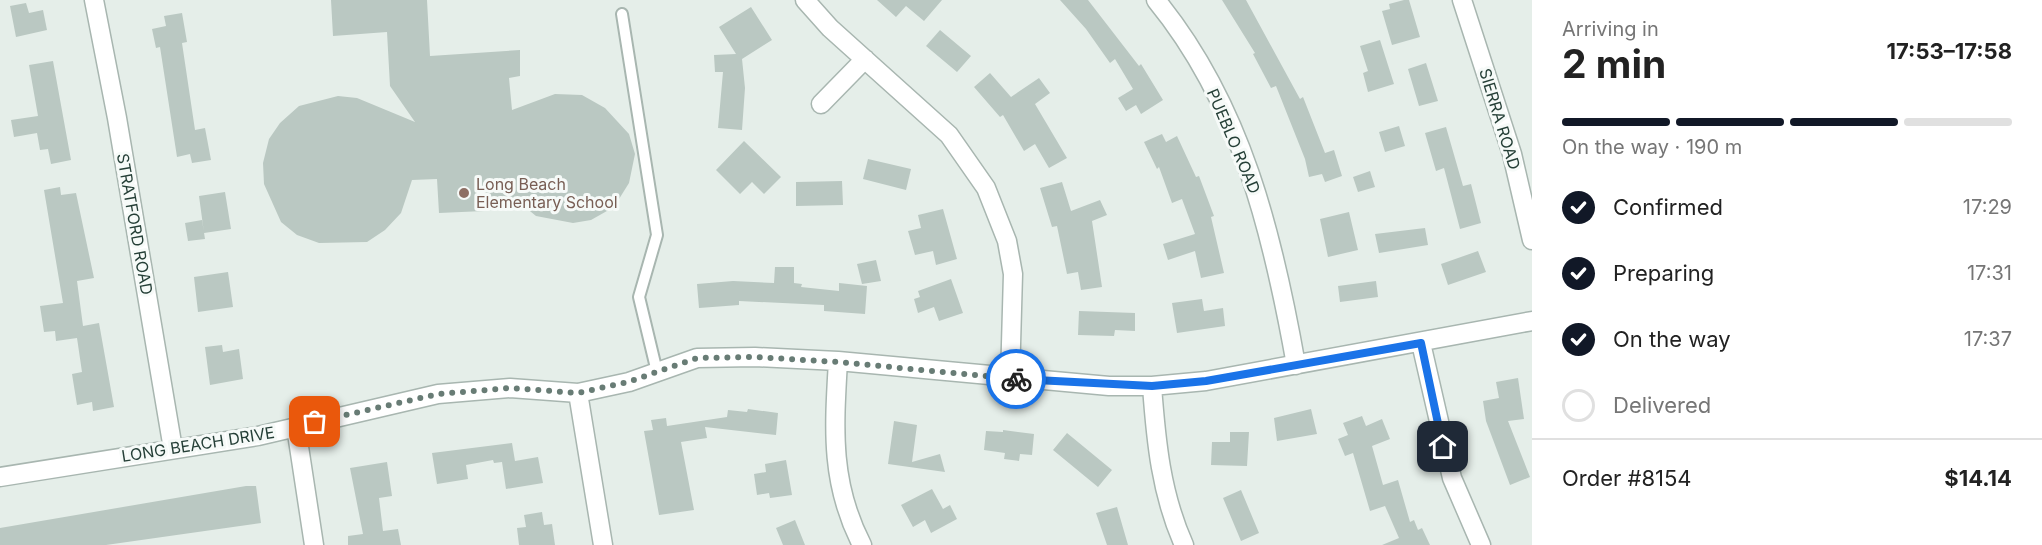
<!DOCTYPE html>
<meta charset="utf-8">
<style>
body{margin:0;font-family:Inter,sans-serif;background:#f6f6f6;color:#222;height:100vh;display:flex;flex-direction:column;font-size:22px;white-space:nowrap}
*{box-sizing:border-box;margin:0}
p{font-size:20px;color:#767676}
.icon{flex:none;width:33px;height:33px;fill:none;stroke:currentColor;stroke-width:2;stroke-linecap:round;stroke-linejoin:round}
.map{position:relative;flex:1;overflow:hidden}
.sheet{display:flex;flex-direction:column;background:#fff;width:510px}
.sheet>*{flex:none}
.pin{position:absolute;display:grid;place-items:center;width:51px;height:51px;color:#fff;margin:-26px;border-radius:12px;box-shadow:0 3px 9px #0006}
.courier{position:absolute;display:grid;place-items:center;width:60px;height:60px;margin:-30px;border:4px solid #1a73e8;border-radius:50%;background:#fff;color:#222;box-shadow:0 2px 8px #0007}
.overview em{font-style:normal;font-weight:700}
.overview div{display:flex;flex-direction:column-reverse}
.overview{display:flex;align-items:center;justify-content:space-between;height:102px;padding:0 30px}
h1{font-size:39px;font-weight:700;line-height:45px}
.bar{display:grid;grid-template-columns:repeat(4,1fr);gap:9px 6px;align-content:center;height:72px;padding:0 30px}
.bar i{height:8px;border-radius:4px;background:#e0e0e0}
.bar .selected{background:#111827}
.bar p{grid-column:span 4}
.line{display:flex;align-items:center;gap:15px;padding:0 30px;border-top:2px solid #e0e0e0}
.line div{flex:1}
ol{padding:0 30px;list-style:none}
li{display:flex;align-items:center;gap:18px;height:66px}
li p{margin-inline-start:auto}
li .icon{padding:6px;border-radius:50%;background:#111827;color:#fff;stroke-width:4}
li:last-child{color:#767676}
li i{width:33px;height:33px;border:3px solid #e0e0e0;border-radius:50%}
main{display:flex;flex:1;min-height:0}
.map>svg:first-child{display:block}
.building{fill:#bac8c2}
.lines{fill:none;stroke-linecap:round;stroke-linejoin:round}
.service-casing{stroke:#a8b6b0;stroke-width:14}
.minor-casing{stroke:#a8b6b0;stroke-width:21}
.service{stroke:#fff;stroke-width:10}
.minor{stroke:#fff;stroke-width:18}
.done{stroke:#687c75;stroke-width:6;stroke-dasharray:0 10.8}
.route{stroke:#1a73e8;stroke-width:8}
.education-dot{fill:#8d6e63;stroke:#f6faf8;stroke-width:2}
.labels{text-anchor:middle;stroke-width:6;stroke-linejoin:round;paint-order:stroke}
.street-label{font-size:16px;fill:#253f37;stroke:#f6faf8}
.education-label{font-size:16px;fill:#785e54;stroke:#f6faf8;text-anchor:start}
</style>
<main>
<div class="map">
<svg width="1532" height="545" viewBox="0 0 1532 545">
<rect width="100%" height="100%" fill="#e5eee9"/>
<path class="building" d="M331 0H427L430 56 520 50V76L509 78 512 110 555 94 582 95 605 108 629 134 635 154 629 183 614 207 591 220 573 223 536 216 514 198 484 200V211L439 213 437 179 412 180 401 213 385 230 367 242 319 243 297 235 281 222 264 184 263 163 269 139 280 123 299 106 338 96 357 98 415 122 390 86 387 32 333 36Z
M877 0H942L924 21 906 6 896 17Z
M1060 0H1088L1139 66 1141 64 1163 100 1141 114 1136 105 1126 111 1118 98 1133 89 1115 59 1110 63 1086 29Z
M1222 0H1246L1300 99 1303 97 1325 153 1334 150 1342 176 1325 182 1322 174 1309 177 1305 159 1276 86 1271 88 1253 54 1255 53Z
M1404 0H1409L1420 37 1392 45 1382 11 1390 9 1389 4Z
M26 3 29 13 43 10 47 30 16 37 10 6Z
M751 7 772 40 742 59 745 88 742 130 718 128 723 72H715L714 55 736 54 719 27Z
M182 13 187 42 182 43 195 130 205 128 211 160 192 163 190 154 177 157 160 47 156 48 152 29 166 26 164 16Z
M940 30 971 56 957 72 926 46Z
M1380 40 1394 84 1368 92 1363 73 1368 71 1360 46Z
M53 61 71 160 51 164 48 149 40 150 37 133 14 137 11 120 38 116 29 65Z
M1426 63 1438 101 1419 106 1408 69Z
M990 73 1011 97 1039 78 1050 93 1035 104 1067 158 1049 168 1035 144 1024 151 1003 115 1000 117 974 87Z
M1399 126 1405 146 1385 152 1379 132Z
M1446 127 1463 186 1471 184 1481 223 1460 229 1444 168 1436 171 1425 133Z
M1162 134 1166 142 1177 136 1196 177 1199 176 1214 216 1211 217 1224 273 1201 278 1195 251 1168 260 1163 244 1195 234 1182 199 1172 203 1159 167 1157 169 1144 142Z
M744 141 781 177 764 194 752 182 740 194 716 170Z
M868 159 911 169 906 190 863 179Z
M1370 171 1375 187 1358 192 1353 177Z
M842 181 843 205 796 206V182Z
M1062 182 1071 211 1100 200 1107 215 1092 221 1102 287 1081 290 1078 272 1067 274 1057 226 1052 227 1040 188Z
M60 187 61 195 76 193 94 278 77 281 83 326 99 323 114 407 93 411 92 402 77 405 72 374 82 372 77 338 56 341 55 331 44 332 40 306 63 303 44 190Z
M225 192 231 229 204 233 199 196Z
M943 209 957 259 936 265 933 251 915 255 908 231 921 228 918 215Z
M1349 212 1358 250 1328 257 1320 219Z
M202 220 205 239 188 241 185 223Z
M1425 228 1428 245 1379 253 1375 234Z
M1478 251 1486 272 1448 285 1441 264Z
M876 260 881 281 862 284 857 264Z
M775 267H794V283L802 284 801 287 839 291V283L867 286 865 314 824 311V305L739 301V305L699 308 697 284 733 281 774 283Z
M228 272 233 307 198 312 194 277Z
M951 279 963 313 939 321 934 307 918 313 914 299 920 297 918 291Z
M1376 281 1378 297 1340 302 1338 286Z
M1202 299 1204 311 1223 308 1225 326 1177 333 1172 303Z
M1079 311 1135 313V331L1115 330 1114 336 1078 335Z
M222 345 223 352 239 349 243 379 210 385 205 347Z
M1518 378 1524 419 1508 421 1530 477 1510 485 1486 421 1483 401 1499 398 1496 382Z
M748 409 778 413 776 435 705 427 707 438 681 442 694 510 659 515 644 431 653 430 651 420 666 418 667 426 727 417 728 410 747 412Z
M1311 409 1317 434 1277 441 1274 418Z
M1362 416 1366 426 1382 419 1390 439 1372 446 1383 485 1398 480 1410 522 1414 520 1418 530 1422 528 1430 545H1382L1399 538 1385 506 1370 511 1353 453 1345 456 1338 439 1348 435 1343 423Z
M894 421 917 425 912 462 940 454 945 472 888 464Z
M1003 430 1034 434 1032 455 1020 454 1019 461 1004 459 1005 453 984 450 986 431 1003 432Z
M1230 432H1249L1247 466 1211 465 1212 442H1230Z
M1067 433 1112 470 1098 487 1053 450Z
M512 443 515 461 538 457 543 483 506 489 502 462 494 463 493 460 466 465 468 479 437 484 432 453Z
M786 460 792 495 770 498 769 493 757 495 754 474 766 472 765 464Z
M387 462 392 496 379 498 383 531 398 529 401 545H348V536L363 534 350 468Z
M246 486H256L261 523 106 545H0V528Z
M932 489 943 509 950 505 957 519 931 533 925 520 913 527 901 505Z
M1241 490 1259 533 1241 541 1223 498Z
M1117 507 1128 545H1107L1096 513Z
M542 512 544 525 552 524 555 545H519L517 528 526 527 524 515Z
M795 520 805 545H783L776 528Z"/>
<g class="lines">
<g class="service-casing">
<path id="service" d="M622 14 657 235 639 297 657 372"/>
</g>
<g class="minor-casing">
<path id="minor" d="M94 0 117 118 173 449
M805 0 830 28 949 135 986 188 1007 241 1013 274 1010 379
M1156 0C1242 105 1273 235 1296 365
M1462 0 1512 154 1532 240
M821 104 865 59
M1421 343 1452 478 1481 545
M838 361C834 429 830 483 862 545
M1152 386C1156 441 1161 494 1184 545
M578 393 603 545
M296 427 314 545
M0 477 258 436 438 394 510 388 578 393 629 382 697 358 755 357 838 361 1109 386H1152L1206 381 1532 321"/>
</g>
<use href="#service" class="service"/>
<use href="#minor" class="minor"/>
</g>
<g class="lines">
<path class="done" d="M315 422 438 394 510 388 578 393 628 382 697 358 755 357 838 362 1016 379"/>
<path class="route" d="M1016 379 1152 386 1206 381 1421 343 1443 447"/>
</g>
<circle class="education-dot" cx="464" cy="193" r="6"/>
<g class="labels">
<g class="street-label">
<text transform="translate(1500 119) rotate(73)" y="6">SIERRA ROAD</text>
<text transform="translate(1234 141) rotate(67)" y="6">PUEBLO ROAD</text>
<text transform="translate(135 224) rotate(80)" y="6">STRATFORD ROAD</text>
<text transform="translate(198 444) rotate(-9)" y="6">LONG BEACH DRIVE</text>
</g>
<g class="education-label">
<text x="476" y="190">Long Beach<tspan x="476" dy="18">Elementary School</tspan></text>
</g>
</g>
</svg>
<div class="pin" style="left:315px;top:422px;background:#ea580c"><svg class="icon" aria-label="bag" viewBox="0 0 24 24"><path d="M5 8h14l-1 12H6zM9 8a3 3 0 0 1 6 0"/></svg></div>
<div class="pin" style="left:1443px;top:447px;background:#1f2937"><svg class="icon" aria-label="home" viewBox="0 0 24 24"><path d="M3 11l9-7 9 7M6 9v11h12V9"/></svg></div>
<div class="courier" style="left:1016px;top:379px"><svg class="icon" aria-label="bike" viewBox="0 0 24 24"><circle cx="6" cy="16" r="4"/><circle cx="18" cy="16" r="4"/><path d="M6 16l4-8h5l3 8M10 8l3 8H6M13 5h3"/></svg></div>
</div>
<section class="sheet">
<div class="overview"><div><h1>2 min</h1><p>Arriving in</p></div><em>17:53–17:58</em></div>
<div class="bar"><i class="selected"></i><i class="selected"></i><i class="selected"></i><i></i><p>On the way · 190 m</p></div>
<ol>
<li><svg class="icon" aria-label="check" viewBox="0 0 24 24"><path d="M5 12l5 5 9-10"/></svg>Confirmed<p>17:29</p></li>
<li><svg class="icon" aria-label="check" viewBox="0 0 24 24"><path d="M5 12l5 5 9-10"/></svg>Preparing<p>17:31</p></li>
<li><svg class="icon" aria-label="check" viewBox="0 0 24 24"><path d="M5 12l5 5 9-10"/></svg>On the way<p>17:37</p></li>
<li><i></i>Delivered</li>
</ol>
<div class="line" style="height:78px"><div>Order #8154</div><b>$14.14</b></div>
</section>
</main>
